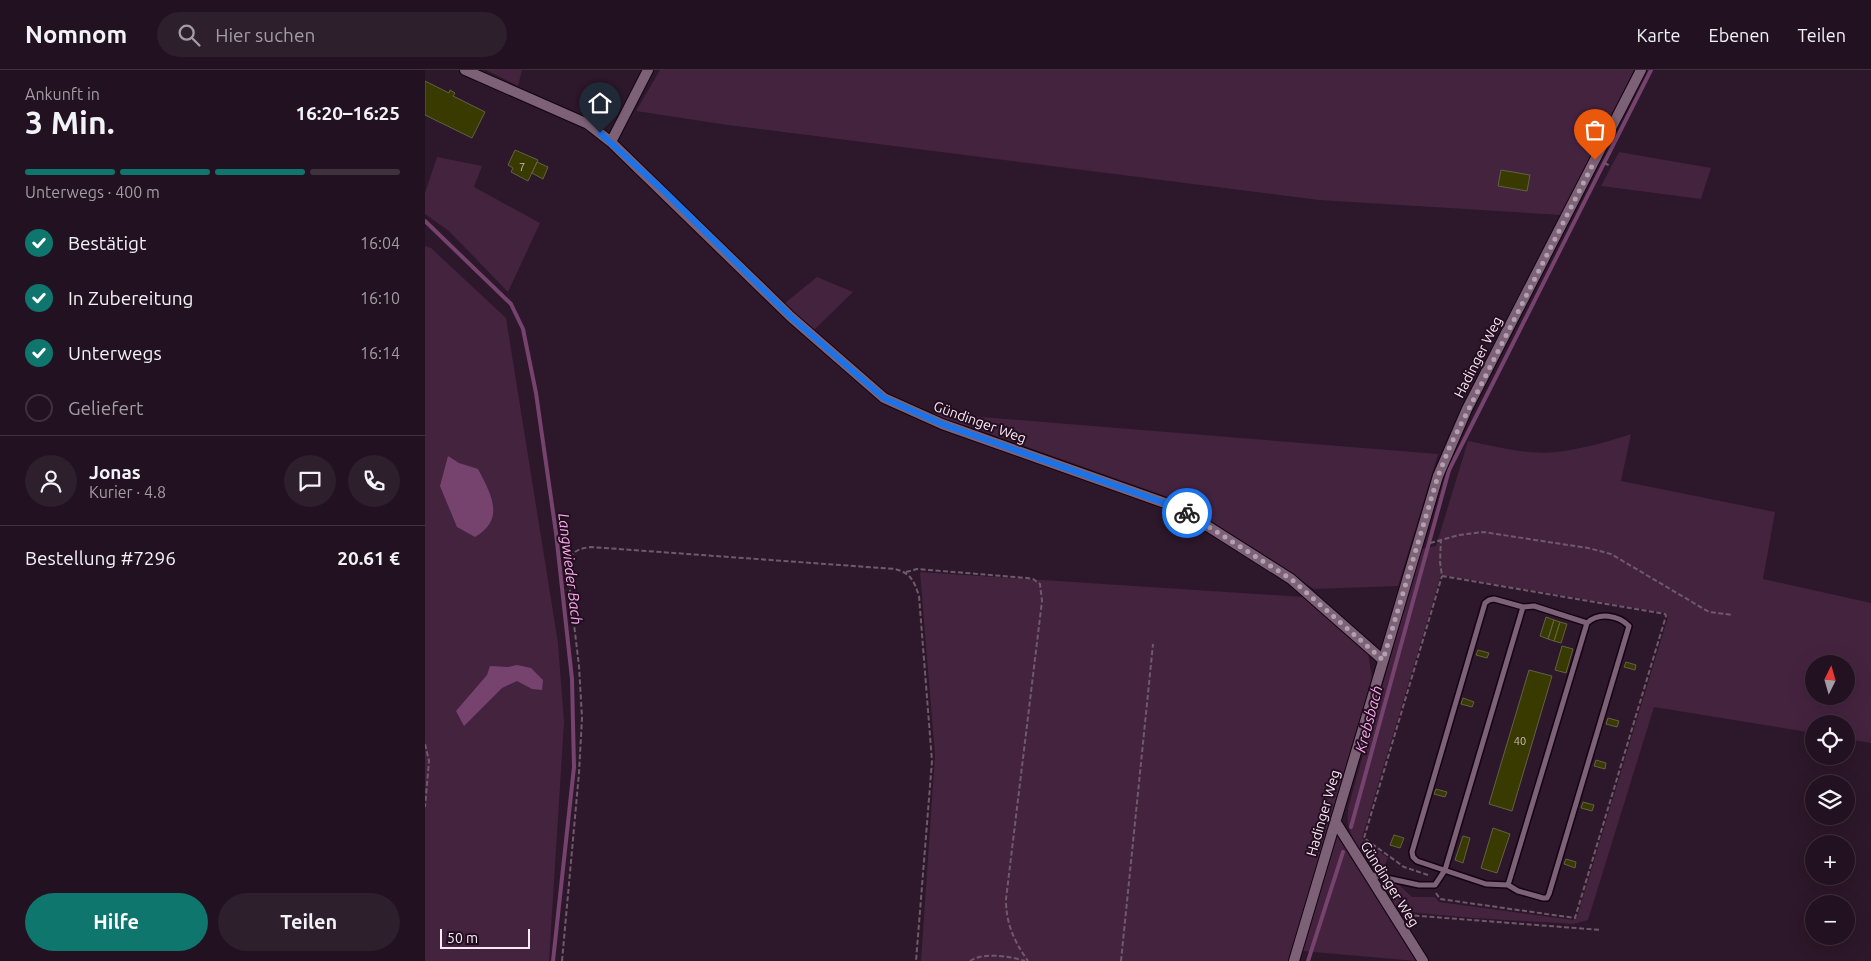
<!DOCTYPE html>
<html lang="de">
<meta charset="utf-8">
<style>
body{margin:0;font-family:Ubuntu,sans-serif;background:#2e1f2d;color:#f1f3f6;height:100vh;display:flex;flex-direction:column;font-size:19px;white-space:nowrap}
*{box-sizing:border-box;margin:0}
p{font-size:16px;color:#a29da5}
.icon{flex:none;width:28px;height:28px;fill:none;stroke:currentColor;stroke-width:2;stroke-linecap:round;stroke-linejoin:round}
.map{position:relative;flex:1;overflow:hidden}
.details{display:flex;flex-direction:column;background:#221120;width:425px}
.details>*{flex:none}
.needle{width:32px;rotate:5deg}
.fabs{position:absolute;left:1380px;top:585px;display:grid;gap:10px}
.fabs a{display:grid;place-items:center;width:50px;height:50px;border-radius:50%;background:#221120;box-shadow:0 5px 20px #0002,0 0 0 1px #3f313e;font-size:25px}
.scale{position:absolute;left:15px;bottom:12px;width:90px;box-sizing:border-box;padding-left:5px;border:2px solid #f9e9f6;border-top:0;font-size:14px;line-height:18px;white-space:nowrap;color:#f9e9f6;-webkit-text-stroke:4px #230e20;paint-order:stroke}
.pin{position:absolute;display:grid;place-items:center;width:42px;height:42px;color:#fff;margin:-51px -21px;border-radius:50% 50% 50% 0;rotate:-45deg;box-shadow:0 0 5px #0007}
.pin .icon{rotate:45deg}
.courier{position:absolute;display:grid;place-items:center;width:50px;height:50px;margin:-25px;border:4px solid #1a73e8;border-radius:50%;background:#fff;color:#222;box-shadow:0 1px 6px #0007}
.headline em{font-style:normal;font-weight:600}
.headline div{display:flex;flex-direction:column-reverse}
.headline{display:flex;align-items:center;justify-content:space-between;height:85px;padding:0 25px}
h1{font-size:32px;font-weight:600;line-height:38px}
.bar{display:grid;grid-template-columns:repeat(4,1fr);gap:8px 5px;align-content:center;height:60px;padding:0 25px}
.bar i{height:6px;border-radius:4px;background:#3f313e}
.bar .active{background:#0f766e}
.bar p{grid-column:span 4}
.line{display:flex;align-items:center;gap:12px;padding:0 25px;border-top:1px solid #3f313e}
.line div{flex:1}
.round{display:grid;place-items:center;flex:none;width:52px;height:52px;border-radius:26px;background:#2e1f2d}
ol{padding:0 25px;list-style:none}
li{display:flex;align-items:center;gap:15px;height:55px}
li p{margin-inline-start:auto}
li .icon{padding:5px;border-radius:50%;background:#0f766e;color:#fff;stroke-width:4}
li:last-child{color:#a29da5}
li i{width:28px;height:28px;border:2px solid #3f313e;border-radius:50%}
.action{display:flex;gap:10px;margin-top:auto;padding:10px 25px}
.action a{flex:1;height:58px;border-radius:30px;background:#0f766e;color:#fff;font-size:20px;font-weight:600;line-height:58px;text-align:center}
.action a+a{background:#2e1f2d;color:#f1f3f6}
header{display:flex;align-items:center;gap:30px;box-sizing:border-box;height:70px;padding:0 25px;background:#221120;border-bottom:1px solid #3f313e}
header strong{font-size:24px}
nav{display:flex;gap:28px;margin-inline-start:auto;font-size:18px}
.search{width:350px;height:45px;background:#2e1f2d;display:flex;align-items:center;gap:12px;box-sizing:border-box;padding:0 18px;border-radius:28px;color:#a29da5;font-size:19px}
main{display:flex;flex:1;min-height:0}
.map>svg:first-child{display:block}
.green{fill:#44233f;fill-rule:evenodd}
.water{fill:#76436e}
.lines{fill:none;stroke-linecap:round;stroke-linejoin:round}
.stream{stroke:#76436e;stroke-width:4}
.building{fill:#393a00;stroke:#616243}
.service-casing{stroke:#140312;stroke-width:8}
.minor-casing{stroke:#140312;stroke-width:12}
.path{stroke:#6e5a6b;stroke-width:2;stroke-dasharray:5 2.5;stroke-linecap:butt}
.service{stroke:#7c6177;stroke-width:5}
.minor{stroke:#7c6177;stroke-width:10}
.done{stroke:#b2a0af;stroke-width:5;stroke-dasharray:0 9}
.route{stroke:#1a73e8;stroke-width:6}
.labels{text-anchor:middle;stroke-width:4;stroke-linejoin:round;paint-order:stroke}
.number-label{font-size:11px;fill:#c9bdb8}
.street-label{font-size:14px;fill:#f9e9f6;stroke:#230e20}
.water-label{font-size:15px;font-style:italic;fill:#f9aaec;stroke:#230e20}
</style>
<header>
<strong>Nomnom</strong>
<div class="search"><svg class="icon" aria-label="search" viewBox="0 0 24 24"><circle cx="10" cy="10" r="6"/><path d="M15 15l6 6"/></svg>Hier suchen</div>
<nav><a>Karte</a><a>Ebenen</a><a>Teilen</a></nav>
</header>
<main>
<section class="details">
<div class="headline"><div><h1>3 Min.</h1><p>Ankunft in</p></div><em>16:20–16:25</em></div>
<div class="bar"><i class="active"></i><i class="active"></i><i class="active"></i><i></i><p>Unterwegs · 400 m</p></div>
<ol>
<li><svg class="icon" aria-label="check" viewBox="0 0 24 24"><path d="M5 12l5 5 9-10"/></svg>Bestätigt<p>16:04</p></li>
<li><svg class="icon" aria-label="check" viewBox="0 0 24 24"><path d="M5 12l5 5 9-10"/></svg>In Zubereitung<p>16:10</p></li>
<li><svg class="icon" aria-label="check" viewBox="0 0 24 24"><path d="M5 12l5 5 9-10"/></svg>Unterwegs<p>16:14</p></li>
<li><i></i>Geliefert</li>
</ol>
<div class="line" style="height:90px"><a class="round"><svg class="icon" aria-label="person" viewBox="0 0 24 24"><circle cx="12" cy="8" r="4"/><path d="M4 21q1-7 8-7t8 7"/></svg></a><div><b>Jonas</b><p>Kurier · 4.8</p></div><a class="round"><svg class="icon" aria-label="chat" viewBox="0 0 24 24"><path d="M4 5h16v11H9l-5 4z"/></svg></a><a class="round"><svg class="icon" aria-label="phone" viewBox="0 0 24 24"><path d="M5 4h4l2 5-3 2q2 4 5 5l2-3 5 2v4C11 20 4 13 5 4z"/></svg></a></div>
<div class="line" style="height:65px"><div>Bestellung #7296</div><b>20.61 €</b></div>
<div class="action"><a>Hilfe</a><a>Teilen</a></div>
</section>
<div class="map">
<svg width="1446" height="891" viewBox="0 0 1446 891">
<rect width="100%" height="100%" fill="#2d172a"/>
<path class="green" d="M61 0H97L93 16Z
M235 0H1209L1136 145 894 130 303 55 211 41Z
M1194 82 1286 98 1276 129 1176 116Z
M12 87 57 96 49 117 115 153 83 222 24 161 0 144V123Z
M0 176 6 178 81 248 133 573 139 652 124 891H0Z
M392 207 428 222 388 261 360 233Z
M494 342 1013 384 973 516 889 519 757 432 546 357Z
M1206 364 1196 411 1350 442 1338 509 1446 533V673L1421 669V654H1389V663L1229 637 1163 850 1148 854C1125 852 981 846 972 838 967 834 963 824 960 818L964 812 970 811 987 827H1010L1014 832 1148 850 1152 847 1243 547 1240 543 1016 505 937 768 963 788 959 797C944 798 925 767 923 754 922 749 923 743 923 738L996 479 1011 476 1043 371C1072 377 1102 385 1131 382 1157 379 1182 372 1206 364ZM1389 594H1421V626H1389Z
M495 502 879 527 943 583 947 608 864 891H496L510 685Z
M911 764 991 891 877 881Z"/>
<path class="water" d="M23 386 34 393 53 399C66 424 81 449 50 467L32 457 15 416Z
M92 595 106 598 118 610 117 620 107 619 92 611 77 618 39 656 31 641 62 605 65 596 83 597Z"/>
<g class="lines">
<path class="stream" d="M0 151 86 234 98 259 111 323 131 463 147 609 149 697 128 891
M926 757 1024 400 1226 0
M883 891 918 782"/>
</g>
<path class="building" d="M0 11 24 23 25 20 30 23 28 26 60 42 47 68 0 45Z
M90 80 113 90 103 111 86 102 88 98 83 95Z
M112 92 123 97 118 109 107 103Z
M1076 100 1105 105 1102 121 1073 116Z
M1121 547 1129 550 1123 569 1115 566Z
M1129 550 1135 552 1129 571 1123 569Z
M1135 552 1142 554 1136 573 1129 571Z
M1137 576 1148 579 1141 603 1130 600Z
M1053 580 1064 583 1062 588 1051 585Z
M1201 592 1211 595 1210 600 1199 597Z
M1104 600 1127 606 1087 741 1064 734Z
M1038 628 1049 632 1047 637 1036 634Z
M1183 648 1194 651 1192 657 1181 654Z
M1171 690 1181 693 1180 699 1169 696Z
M1011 719 1022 722 1020 727 1009 724Z
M1158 732 1169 735 1167 741 1156 738Z
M1068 758 1085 764 1072 803 1056 798Z
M969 765 979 768 975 778 965 775Z
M1038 766 1045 768 1038 793 1030 790Z
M1141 789 1151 792 1150 798 1139 794Z"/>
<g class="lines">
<g class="service-casing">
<path id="service" d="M943 804 994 815H1010L1020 800 1098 537
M1083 815 1093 821 1118 828H1122L1124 824 1204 556C1193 545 1174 542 1162 553L1109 536 1098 537 1069 529 1064 530 1060 533 987 782 988 787 992 791 1061 814 1083 815 1162 553"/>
</g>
<g class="minor-casing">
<path id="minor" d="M40 0 163 54 186 72 366 247 459 328 517 354 754 438 866 509 958 590
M186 72 223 0
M910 751 998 891
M869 891 1013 406 1042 339 1216 0"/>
</g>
<path class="path" d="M1179 93 1186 96
M1005 473 1034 465 1058 462 1163 478 1186 484 1284 542 1308 545
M481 502 492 499 602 508 608 509 615 514 617 531 581 829C581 854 589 871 603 891
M0 674 4 691 0 737
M1003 805 979 797 939 768 1017 506
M1011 823 1015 829 1150 848 1241 546 1240 544 1017 506 1015 492 1016 469
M982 845 1176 860
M137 891 154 703 157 648 154 596 143 504C143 486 147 479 166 477L470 499C486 503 489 511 494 526L507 691 491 891
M545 891C558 882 585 886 600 891
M696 891 728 574"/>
<use href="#service" class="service"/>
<use href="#minor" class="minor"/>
</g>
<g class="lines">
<path class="done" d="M762 443 866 509 958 590 1013 406 1025 376 1170 90"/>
<path class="route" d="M175 63 242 124 366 247 459 328 517 354 754 438 762 443"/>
</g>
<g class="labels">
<g class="number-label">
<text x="97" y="101">7</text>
<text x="1095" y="675">40</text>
</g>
<g class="street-label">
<text transform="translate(1053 287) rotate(-63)" y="5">Hadinger Weg</text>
<text transform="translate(555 352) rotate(20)" y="5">Gündinger Weg</text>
<text transform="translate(898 743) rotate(-74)" y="5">Hadinger Weg</text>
<text transform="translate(965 814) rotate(58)" y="5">Gündinger Weg</text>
</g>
<g class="water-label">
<text transform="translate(145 499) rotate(83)" y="5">Langwieder Bach</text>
<text transform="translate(944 649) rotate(-75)" y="5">Krebsbach</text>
</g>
</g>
</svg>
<div class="fabs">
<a><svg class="needle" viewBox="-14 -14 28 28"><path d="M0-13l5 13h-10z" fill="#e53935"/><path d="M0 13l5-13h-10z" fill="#a29da5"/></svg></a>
<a><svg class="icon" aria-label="locate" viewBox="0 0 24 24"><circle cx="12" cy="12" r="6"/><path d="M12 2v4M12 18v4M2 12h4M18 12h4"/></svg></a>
<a><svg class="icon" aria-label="layers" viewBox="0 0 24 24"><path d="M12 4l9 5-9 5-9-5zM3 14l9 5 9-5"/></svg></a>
<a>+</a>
<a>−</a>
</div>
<div class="scale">50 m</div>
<div class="pin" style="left:1170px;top:90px;background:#ea580c"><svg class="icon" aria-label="bag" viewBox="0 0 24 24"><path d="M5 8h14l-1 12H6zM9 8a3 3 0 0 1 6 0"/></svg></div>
<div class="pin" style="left:175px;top:63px;background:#1f2937"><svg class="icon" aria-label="home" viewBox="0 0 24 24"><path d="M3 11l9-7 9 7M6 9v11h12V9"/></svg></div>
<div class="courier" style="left:762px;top:443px"><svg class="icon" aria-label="bike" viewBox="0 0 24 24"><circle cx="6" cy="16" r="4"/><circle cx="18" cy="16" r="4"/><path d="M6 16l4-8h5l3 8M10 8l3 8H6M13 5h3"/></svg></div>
</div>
</main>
